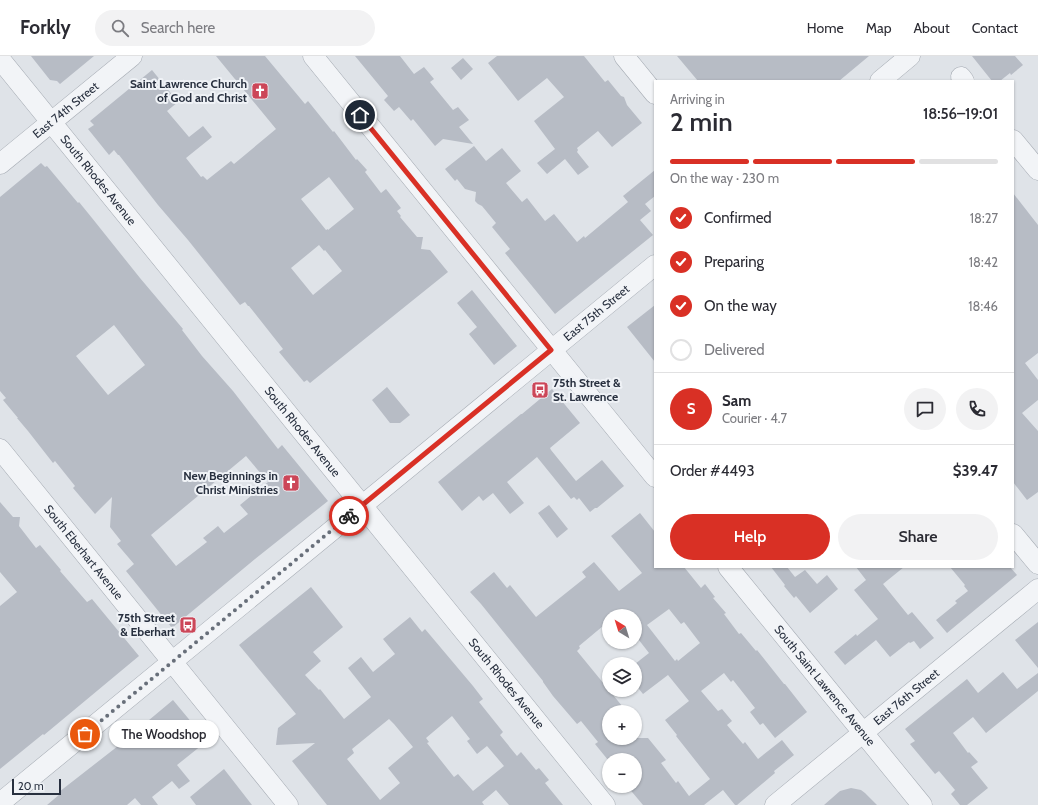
<!DOCTYPE html>
<meta charset="utf-8">
<style>
body{margin:0;font-family:Cabin,sans-serif;background:#f2f2f3;color:#2b2b33;height:100vh;display:flex;flex-direction:column;font-size:15px;white-space:nowrap}
*{box-sizing:border-box;margin:0}
p{font-size:13px;color:#7c7c81}
.icon{flex:none;width:22px;height:22px;fill:none;stroke:currentColor;stroke-width:2;stroke-linecap:round;stroke-linejoin:round}
.map{position:relative;flex:1;overflow:hidden}
.sheet{position:absolute;left:654px;top:24px;width:360px;height:488px;display:flex;flex-direction:column;background:#fff;border-radius:0px;box-shadow:0 1px 3px #0004}
.sheet>*{flex:none}
.needle{width:26px;rotate:322deg}
.controls{position:absolute;left:602px;top:553px;display:grid;gap:8px}
.controls a{display:grid;place-items:center;width:40px;height:40px;border-radius:50%;background:#fff;box-shadow:0 1px 3px #0004;font-size:20px}
.scale{position:absolute;left:12px;bottom:10px;width:49px;box-sizing:border-box;padding-left:4px;border:2px solid #28303f;border-top:0;font-size:11px;line-height:14px;white-space:nowrap;color:#28303f;-webkit-text-stroke:3px #eff2f6;paint-order:stroke}
.pin{position:absolute;display:grid;place-items:center;width:34px;height:34px;color:#fff;margin:-17px;border:2px solid #fff;border-radius:50%;box-shadow:0 1px 4px #0007}
.courier{position:absolute;display:grid;place-items:center;width:40px;height:40px;margin:-20px;border:3px solid #d93025;border-radius:50%;background:#fff;color:#222;box-shadow:0 1px 5px #0007}
.bubble{position:absolute;height:28px;border-radius:14px;background:#fff;box-shadow:0 1px 3px #0004;font-size:13px;font-weight:600;line-height:28px;text-align:center}
.headline em{font-style:normal;font-weight:600}
.headline div{display:flex;flex-direction:column-reverse}
.headline{display:flex;align-items:center;justify-content:space-between;height:68px;padding:0 16px}
h1{font-size:26px;font-weight:600;line-height:30px}
.bar{display:grid;grid-template-columns:repeat(4,1fr);gap:6px 4px;align-content:center;height:48px;padding:0 16px}
.bar i{height:5px;border-radius:3px;background:#e1e1e2}
.bar .on{background:#d93025}
.bar p{grid-column:span 4}
.line{display:flex;align-items:center;gap:10px;padding:0 16px;border-top:1px solid #e1e1e2}
.line div{flex:1}
.round{display:grid;place-items:center;flex:none;width:42px;height:42px;border-radius:21px;background:#f2f2f3}
ol{padding:0 16px;list-style:none}
li{display:flex;align-items:center;gap:12px;height:44px}
li p{margin-inline-start:auto}
li .icon{padding:4px;border-radius:50%;background:#d93025;color:#fff;stroke-width:4}
li:last-child{color:#7c7c81}
li i{width:22px;height:22px;border:2px solid #e1e1e2;border-radius:50%}
.primary-button{display:flex;gap:8px;margin-top:auto;padding:8px 16px}
.primary-button a{flex:1;height:46px;border-radius:24px;background:#d93025;color:#fff;font-size:16px;font-weight:600;line-height:46px;text-align:center}
.primary-button a+a{background:#f2f2f3;color:#2b2b33}
header{display:flex;align-items:center;gap:24px;box-sizing:border-box;height:56px;padding:0 20px;background:#fff;border-bottom:1px solid #e1e1e2}
header strong{font-size:19px}
nav{display:flex;gap:22px;margin-inline-start:auto;font-size:14px}
.search{width:280px;height:36px;background:#f2f2f3;display:flex;align-items:center;gap:10px;box-sizing:border-box;padding:0 14px;border-radius:22px;color:#7c7c81;font-size:15px}
.map>svg:first-child{display:block}
.building{fill:#b7bcc5;fill-rule:evenodd}
.lines{fill:none;stroke-linecap:round;stroke-linejoin:round}
.minor-casing{stroke:#a4aab2;stroke-width:21}
.minor{stroke:#f2f4f7;stroke-width:20}
.done{stroke:#686f7a;stroke-width:4;stroke-dasharray:0 7.2}
.route{stroke:#d93025;stroke-width:5}
.labels{text-anchor:middle;stroke-width:4;stroke-linejoin:round;paint-order:stroke}
.poi-label{font-size:12px;font-weight:bold;fill:#28303f;stroke:#eff2f6;text-anchor:end}
.street-label{font-size:12px;fill:#28303f;stroke:#eff2f6}
</style>
<header>
<strong>Forkly</strong>
<div class="search"><svg class="icon" aria-label="search" viewBox="0 0 24 24"><circle cx="10" cy="10" r="6"/><path d="M15 15l6 6"/></svg>Search here</div>
<nav><a>Home</a><a>Map</a><a>About</a><a>Contact</a></nav>
</header>
<div class="map">
<svg width="1038" height="749" viewBox="0 0 1038 749">
<rect width="100%" height="100%" fill="#dfe3e8"/>
<path class="building" d="M31 0H94L60 28 57 25 50 24Z
M216 0H265L305 48 308 45 333 76 334 75 356 104 357 103 367 114 365 116 381 137 386 133 401 152 397 155 401 160 400 161 417 181H423L421 193 430 194 448 216 310 327 307 324 304 326 279 296 283 293 249 250H248L245 246 240 249 188 184 158 149 119 99H118L114 94 109 99 88 73 94 69 90 65 152 14 178 46 167 55 189 81 203 70 212 81 186 102 201 121 203 120 207 124 231 105 234 108 276 73ZM329 121 354 153 328 174V173L326 174 301 143ZM319 189 324 195 325 194 342 215 313 239 291 212Z
M355 0H400L414 18 424 11 434 23 430 26 453 54 458 51 469 64 459 71 473 88 443 83 435 90 413 63 411 65 399 51 394 55 384 44 388 40Z
M497 0H584L605 26 608 24 621 40 624 41 627 49 642 67 612 91 598 75 577 92 578 94 577 96 589 111 578 119 565 103 547 118 537 107 555 93 534 65 564 41 547 22 518 45 488 7Z
M677 0H869L839 25H698Z
M972 0H1015L1023 9 1011 19 1010 17 1000 25H992Z
M463 2 473 13 461 24 451 12Z
M474 90 486 105 502 92 521 115 506 127 522 146 527 142 545 165 554 158 577 186 584 180 585 182 628 146 623 140 655 114V140L645 148 651 155 640 164 653 179 555 258 505 197 510 193 492 171 496 167 482 150 478 148 475 145 476 136 465 133 457 123 455 125 445 113Z
M41 107 45 111 47 110 78 147 79 146 92 162 140 222 183 273 182 274 202 300 233 335 278 393 282 389 328 445 255 503 172 572 126 515 134 508 117 488 121 485 110 471 112 441 95 458 73 432 75 430 55 405 53 407 28 375 17 362H18L3 344 6 342 0 335V141ZM114 269 145 309 108 339 76 300ZM246 400 268 426 240 449 248 458 224 477 218 470 203 482 207 486 176 510 151 479Z
M1013 137 1038 169V297L1025 307 1038 324V344L1022 357 1038 375V436L1027 444 1013 426Z
M472 234 517 290 494 309 469 278 477 271 457 247Z
M655 249V306L627 271Z
M387 331 410 359 400 367H390L372 344Z
M552 333 580 367 550 392 551 394 576 425 602 404 624 430 597 452H595L590 456 579 442 577 444 574 441 571 443 537 401 507 426 524 447 510 458 493 437 483 445 479 440 462 455 438 426 521 358H522Z
M0 446 13 461H20L19 470 36 492 40 489 61 514 60 515 87 546 92 543 139 600 44 679 43 678 0 713V550L17 536 0 516Z
M549 449 568 473 557 482 538 457Z
M640 457 655 476V511H684L701 532 705 528 715 541 713 542 726 557 724 558 739 578 741 577 756 595 757 594 784 628H785L807 656 775 682 763 667 760 669 750 656 755 652 733 624 731 626 724 617 701 635 718 655 722 653 732 665 727 669 743 688 745 686 758 703 782 684 794 699 774 715 775 717 737 749H735L723 734 704 749H643L627 730H635V704H608L595 688 598 686 581 665 577 668 553 640 543 626V625L481 548 470 536 494 516 507 532 510 529 536 561 586 521 582 516 594 506 619 535 642 517 611 480ZM669 553 681 568 684 566 700 587 678 605 677 603 675 605 647 569ZM609 560H635V579L649 597 635 608V628L643 638 668 619 689 645 665 664 677 679 676 680 710 723 689 740 678 725 676 727 661 707 666 704 648 682H609V656H627L577 595 580 592 579 590 609 565Z
M771 511H787L795 521 805 514 817 528 827 519 838 533 810 557 796 540 794 542 784 530 785 529Z
M856 511H904L883 528 908 559 912 556 934 582 920 593 914 585 910 587 909 586 890 601 876 584 845 609 834 596 856 578 857 580 878 563 854 534 866 524Z
M950 511H1010L1017 519 947 577 936 564 957 547 955 545 968 535 964 530 965 529Z
M311 531 343 571 313 596 321 605 305 619 319 634 320 633 344 663 371 641 348 612 361 601 373 616 395 598 383 583 410 561 422 576 425 573 473 630 483 643 479 646 503 676 500 679 517 700 521 696 536 714 539 712 549 724 545 727 563 749H509L496 734 482 746 484 749H327L292 705 315 687 276 689 278 672 296 658 239 589ZM452 660 470 683 467 685 477 698 487 690 504 710 473 735 458 718 454 721 427 687 429 686 426 682ZM389 663 394 668 413 691 388 712 400 727 380 744 347 703 354 697 352 693Z
M1038 566V612L1015 584Z
M1003 616 1017 633 1038 617V635L986 677 973 661 953 677 968 697 969 696 978 706 971 711 988 732 967 749H960L951 738 955 734 939 715 935 718 910 688 915 685 905 673 967 623 978 637Z
M173 644 207 685 177 709 190 725 179 733 172 725 152 741 158 749H141L135 742 127 749H47L60 738 59 736 118 690Z
M224 713 252 749H196L190 741Z
M851 732 861 734 865 737 877 749H824L840 735Z"/>
<g class="lines">
<g class="minor-casing">
<g id="minor">
<path d="M313 0 655 421"/>
<path d="M624 0 655 38"/>
<path id="s1" d="M0 3 605 749"/>
<path d="M961 21 964 25"/>
<path d="M880 25 910 0"/>
<path d="M1013 84 1038 114"/>
<path id="s2" d="M0 108 132 0"/>
<path id="s3" d="M0 393 288 749"/>
<path d="M1013 478 1038 508"/>
<path id="s4" d="M728 511 922 749"/>
<path id="s5" d="M0 747 655 209"/>
<path id="s6" d="M775 749 1038 533"/>
</g>
</g>
<use href="#minor" class="minor"/>
</g>
<g class="lines">
<path class="done" d="M85 678 349 460"/>
<path class="route" d="M349 460 551 294 360 59"/>
</g>
<defs>
<g id="church-square" transform="scale(0.9)"><rect x="-9" y="-9" width="18" height="18" rx="4" fill="#cc4658" stroke="#eff2f6"/><path d="M-1.2-6h2.4v3.5h3.3v2.4h-3.3V6h-2.4V-.1h-3.3v-2.4h3.3Z" fill="#fff"/></g>
<g id="bus-square" transform="scale(0.9)"><rect x="-9" y="-9" width="18" height="18" rx="4" fill="#cc4658" stroke="#eff2f6"/><path d="M-5-6H5V4H4V6H2V4H-2V6H-4V4H-5ZM-3.5-4V0h7V-4ZM-3.5 1.2v1.5H-2V1.2ZM2 1.2v1.5H3.5V1.2Z" fill="#fff"/></g>
</defs>
<g fill-rule="evenodd">
<use href="#church-square" x="260" y="35"/>
<use href="#bus-square" x="540" y="334"/>
<use href="#church-square" x="291" y="427"/>
<use href="#bus-square" x="188" y="569"/>
</g>
<g class="labels">
<g class="poi-label">
<text x="247" y="32">Saint Lawrence Church<tspan x="247" dy="14">of God and Christ</tspan></text>
<text x="553" y="331" text-anchor="start">75th Street &amp;<tspan x="553" dy="14">St. Lawrence</tspan></text>
<text x="278" y="424">New Beginnings in<tspan x="278" dy="14">Christ Ministries</tspan></text>
<text x="175" y="566">75th Street<tspan x="175" dy="14">&amp; Eberhart</tspan></text>
</g>
<g class="street-label">
<text dy="4" stroke="none"><textPath href="#s2" startOffset="85">East 74th Street</textPath></text>
<text dy="4" stroke="none"><textPath href="#s1" startOffset="156">South Rhodes Avenue</textPath></text>
<text dy="4" stroke="none"><textPath href="#s5" startOffset="772">East 75th Street</textPath></text>
<text dy="4" stroke="none"><textPath href="#s1" startOffset="480">South Rhodes Avenue</textPath></text>
<text dy="4" stroke="none"><textPath href="#s3" startOffset="133">South Eberhart Avenue</textPath></text>
<text dy="4" stroke="none"><textPath href="#s1" startOffset="804">South Rhodes Avenue</textPath></text>
<text dy="4" stroke="none"><textPath href="#s4" startOffset="153">South Saint Lawrence Avenue</textPath></text>
<text dy="4" stroke="none"><textPath href="#s6" startOffset="170">East 76th Street</textPath></text>
</g>
</g>
</svg>
<div class="controls">
<a><svg class="needle" viewBox="-14 -14 28 28"><path d="M0-13l5 13h-10z" fill="#e53935"/><path d="M0 13l5-13h-10z" fill="#7c7c81"/></svg></a>
<a><svg class="icon" aria-label="layers" viewBox="0 0 24 24"><path d="M12 4l9 5-9 5-9-5zM3 14l9 5 9-5"/></svg></a>
<a>+</a>
<a>−</a>
</div>
<div class="scale">20 m</div>
<div class="pin" style="left:85px;top:678px;background:#ea580c"><svg class="icon" aria-label="bag" viewBox="0 0 24 24"><path d="M5 8h14l-1 12H6zM9 8a3 3 0 0 1 6 0"/></svg></div>
<div class="pin" style="left:360px;top:59px;background:#1f2937"><svg class="icon" aria-label="home" viewBox="0 0 24 24"><path d="M3 11l9-7 9 7M6 9v11h12V9"/></svg></div>
<div class="courier" style="left:349px;top:460px"><svg class="icon" aria-label="bike" viewBox="0 0 24 24"><circle cx="6" cy="16" r="4"/><circle cx="18" cy="16" r="4"/><path d="M6 16l4-8h5l3 8M10 8l3 8H6M13 5h3"/></svg></div>
<div class="bubble" style="left:109px;top:664px;width:110px">The Woodshop</div>
<section class="sheet">
<div class="headline"><div><h1>2 min</h1><p>Arriving in</p></div><em>18:56–19:01</em></div>
<div class="bar"><i class="on"></i><i class="on"></i><i class="on"></i><i></i><p>On the way · 230 m</p></div>
<ol>
<li><svg class="icon" aria-label="check" viewBox="0 0 24 24"><path d="M5 12l5 5 9-10"/></svg>Confirmed<p>18:27</p></li>
<li><svg class="icon" aria-label="check" viewBox="0 0 24 24"><path d="M5 12l5 5 9-10"/></svg>Preparing<p>18:42</p></li>
<li><svg class="icon" aria-label="check" viewBox="0 0 24 24"><path d="M5 12l5 5 9-10"/></svg>On the way<p>18:46</p></li>
<li><i></i>Delivered</li>
</ol>
<div class="line" style="height:72px"><b class="round" style="background:#d93025;color:#fff">S</b><div><b>Sam</b><p>Courier · 4.7</p></div><a class="round"><svg class="icon" aria-label="chat" viewBox="0 0 24 24"><path d="M4 5h16v11H9l-5 4z"/></svg></a><a class="round"><svg class="icon" aria-label="phone" viewBox="0 0 24 24"><path d="M5 4h4l2 5-3 2q2 4 5 5l2-3 5 2v4C11 20 4 13 5 4z"/></svg></a></div>
<div class="line" style="height:52px"><div>Order #4493</div><b>$39.47</b></div>
<div class="primary-button"><a>Help</a><a>Share</a></div>
</section>
</div>
